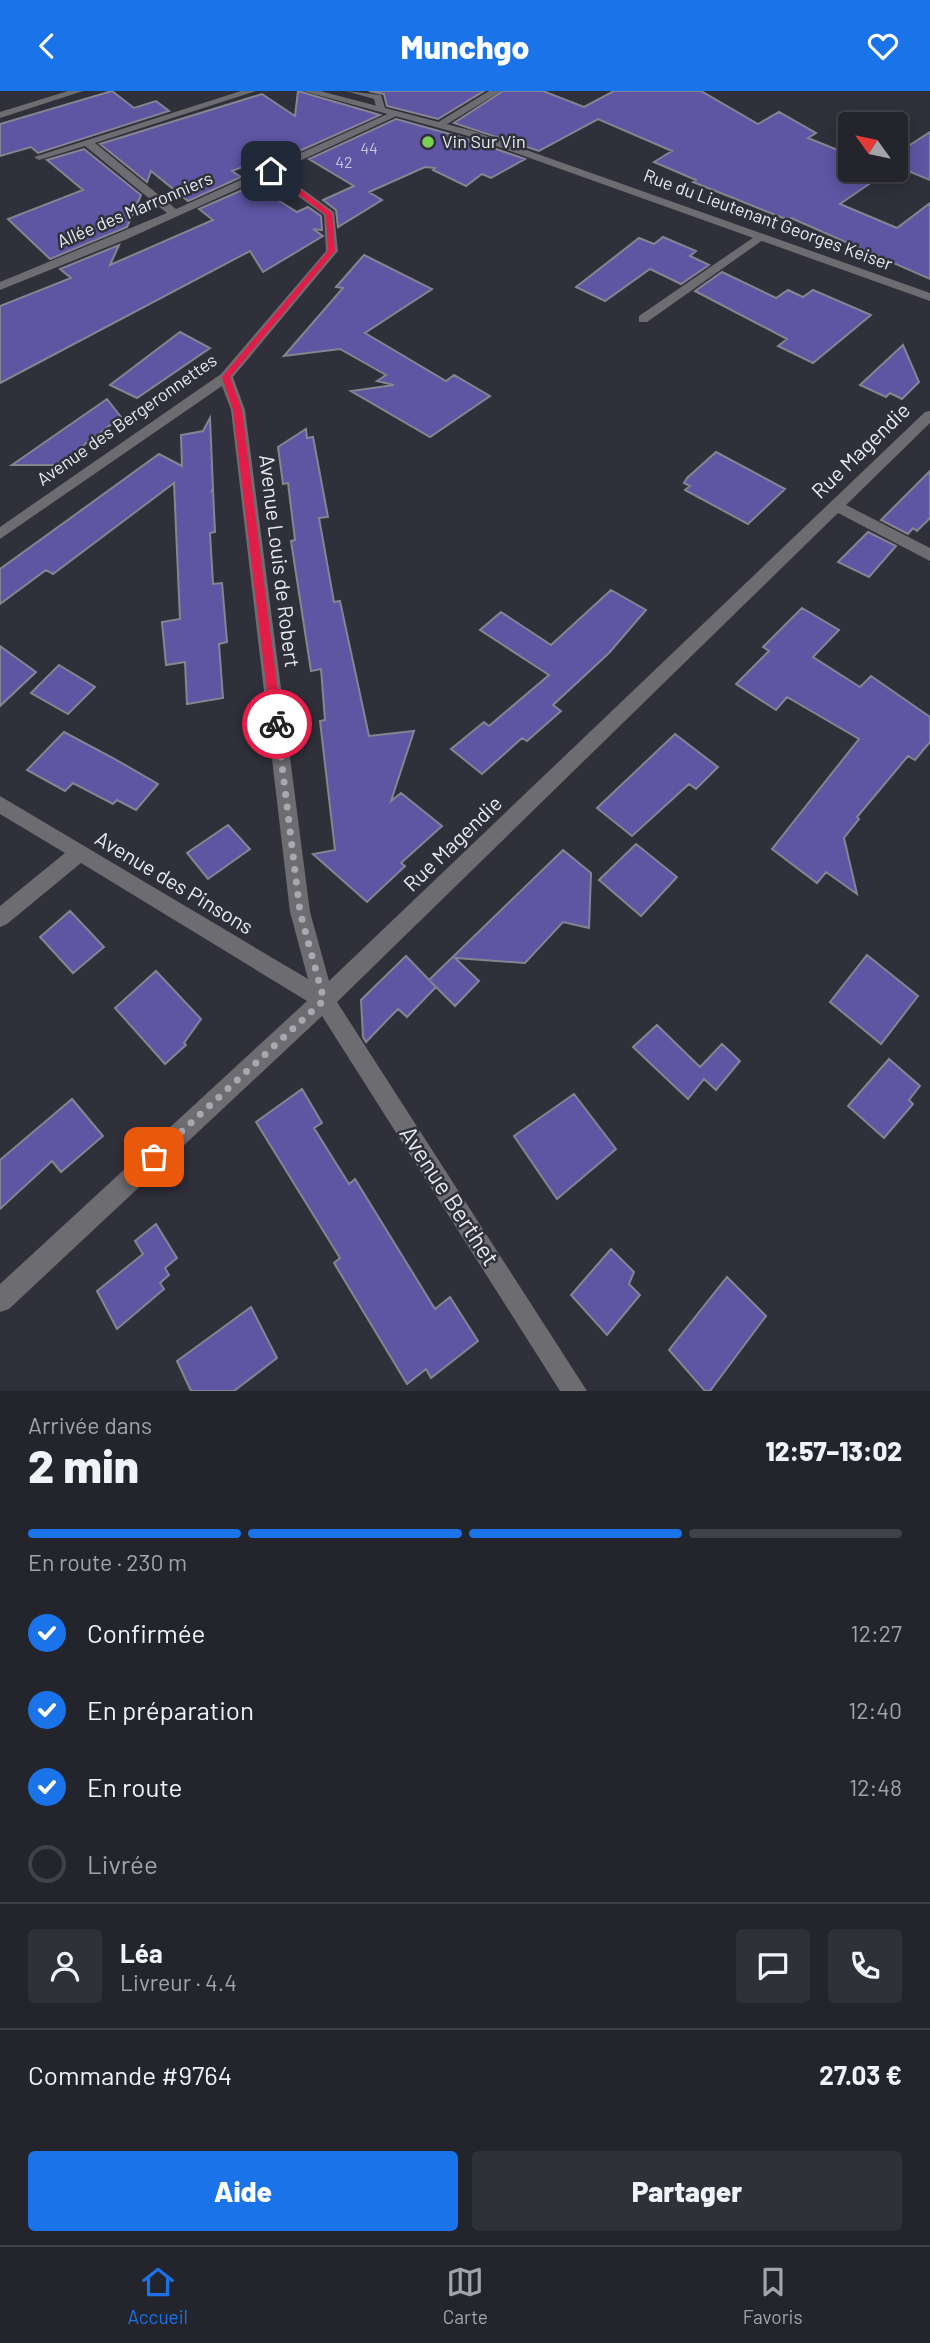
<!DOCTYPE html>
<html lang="fr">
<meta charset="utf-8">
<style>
body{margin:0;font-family:Barlow,sans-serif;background:#303038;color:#f1f3f6;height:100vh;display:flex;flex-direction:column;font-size:26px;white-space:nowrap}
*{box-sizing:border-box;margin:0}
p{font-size:23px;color:#a3a4a9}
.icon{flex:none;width:38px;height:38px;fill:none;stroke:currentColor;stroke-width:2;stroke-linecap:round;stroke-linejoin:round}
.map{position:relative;height:1300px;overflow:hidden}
.drawer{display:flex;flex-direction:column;background:#24242c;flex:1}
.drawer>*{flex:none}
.needle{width:46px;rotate:303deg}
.tools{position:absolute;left:838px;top:21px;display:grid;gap:14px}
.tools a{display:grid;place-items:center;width:70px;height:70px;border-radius:7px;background:#24242c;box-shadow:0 4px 18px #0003,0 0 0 2px #414148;font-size:35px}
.pin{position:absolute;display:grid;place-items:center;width:60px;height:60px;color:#fff;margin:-30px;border-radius:14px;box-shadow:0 4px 10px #0006}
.courier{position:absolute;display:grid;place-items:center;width:70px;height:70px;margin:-35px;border:5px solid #e11d48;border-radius:50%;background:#fff;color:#222;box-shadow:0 2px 9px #0007}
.head em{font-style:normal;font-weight:800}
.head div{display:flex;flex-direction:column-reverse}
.head{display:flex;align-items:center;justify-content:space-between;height:119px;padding:0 28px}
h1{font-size:46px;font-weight:800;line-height:52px}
.bar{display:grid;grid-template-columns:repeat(4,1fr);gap:10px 7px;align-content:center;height:84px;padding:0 28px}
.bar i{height:9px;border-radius:5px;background:#414148}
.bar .selected{background:#1a73e8}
.bar p{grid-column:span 4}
.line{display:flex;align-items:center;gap:18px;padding:0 28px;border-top:2px solid #414148}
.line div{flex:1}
.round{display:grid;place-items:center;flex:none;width:74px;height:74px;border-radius:7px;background:#303038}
ol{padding:0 28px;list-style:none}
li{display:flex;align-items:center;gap:21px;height:77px}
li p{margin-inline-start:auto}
li .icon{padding:7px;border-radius:50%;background:#1a73e8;color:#fff;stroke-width:4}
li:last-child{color:#a3a4a9}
li i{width:38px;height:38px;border:4px solid #414148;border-radius:50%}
.primary-button{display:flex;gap:14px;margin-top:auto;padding:14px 28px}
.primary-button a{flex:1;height:80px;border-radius:7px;background:#1a73e8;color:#fff;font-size:28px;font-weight:800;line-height:80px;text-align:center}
.primary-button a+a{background:#303038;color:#f1f3f6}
header{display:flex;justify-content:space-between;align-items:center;height:91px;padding:0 28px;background:#1a73e8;color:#fff;font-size:32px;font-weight:800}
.menu{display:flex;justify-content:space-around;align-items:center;height:98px;border-top:2px solid #414148;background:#24242c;font-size:19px;color:#a3a4a9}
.menu a{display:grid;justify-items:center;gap:4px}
.menu .selected{color:#1a73e8}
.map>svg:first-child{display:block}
.building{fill:#5f55a3;stroke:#858491;stroke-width:2}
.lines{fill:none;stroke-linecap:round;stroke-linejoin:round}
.service{fill:#6c6c71;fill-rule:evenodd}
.minor{fill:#6c6c71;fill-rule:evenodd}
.tertiary{fill:#6c6c71;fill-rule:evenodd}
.route{fill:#e11d48}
.done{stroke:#a8a8b1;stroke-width:7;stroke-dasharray:0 12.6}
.poi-dot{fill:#7cd155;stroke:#30303b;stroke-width:2.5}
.labels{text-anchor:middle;stroke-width:5;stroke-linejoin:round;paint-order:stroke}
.far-number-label{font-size:16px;fill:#c6c4dd}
.far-poi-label{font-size:18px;fill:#e9e9f0;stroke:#30303b;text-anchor:start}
.far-street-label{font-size:18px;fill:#e9e9f0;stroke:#30303b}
.street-label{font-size:21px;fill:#e9e9f0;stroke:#30303b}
.near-street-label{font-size:24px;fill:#e9e9f0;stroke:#30303b}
</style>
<header><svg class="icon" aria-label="back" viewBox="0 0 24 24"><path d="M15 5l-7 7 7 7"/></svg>Munchgo<svg class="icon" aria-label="heart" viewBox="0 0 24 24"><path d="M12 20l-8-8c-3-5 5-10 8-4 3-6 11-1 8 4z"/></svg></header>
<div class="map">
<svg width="930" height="1300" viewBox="0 0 930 1300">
<rect width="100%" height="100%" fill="#30303b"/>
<path class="building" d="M112 0 134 17 156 10 169 20 38 62 31 56 0 65V33Z
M298 0 380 24 297 61 291 57 232 80 241 86 188 110 151 80 147 91 100 53 262 3 295 25Z
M369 0H484L438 28 387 15 384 3Z
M503 0H543L584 16 614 0H701L758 33 779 21 816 42 808 47 850 64V79L888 80 840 113 897 137 930 112V188L791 127 788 129 693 91 696 89 654 71 672 60 598 28 539 60 454 32Z
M396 28 464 47 525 68 491 87 482 83 466 95 433 79 435 77 425 76 369 101 382 109 338 136 336 119 323 109 354 95 309 68Z
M930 41V89L896 75V63Z
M84 58 141 104 127 136 50 168 8 128 83 99 47 69Z
M254 94 297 121 308 116 321 125 322 139 313 138 323 145 263 181 250 160 0 292V215L71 187 60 178 119 154 110 174 213 129 199 118Z
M663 146 696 160 690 165 709 174 681 193 650 178 605 210 576 196 639 147 654 153Z
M364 164 432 198 365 242 446 290 454 284 490 305 430 346 351 300 394 294 377 290 386 284 340 258 284 265 343 197 336 196Z
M722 181 776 207 788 199 803 206 813 199 871 224 813 272 778 255 787 248 695 200Z
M180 241 210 257 137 307 110 294Z
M903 254 919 291 902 308 890 302 886 306 860 294Z
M107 308 121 326 68 366 56 374H12Z
M210 327 213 398 211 401 213 399 215 441 210 442 213 493 222 492 227 551 219 553 223 607 187 613 185 571 166 574 162 531 180 528 174 392 53 483 46 479 0 513V478L159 363 182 375 181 344 203 340Z
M306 338 307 347 313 346 328 426 319 427 334 511 340 510 369 645 414 640 391 710 401 702 442 735 401 772 405 775 367 811 313 763 335 759 320 630 325 629 321 578 311 580 291 450 295 449 288 392 283 393 278 356Z
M716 361 785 398 748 433 685 399 690 395 684 392 687 387Z
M930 380V427L917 440 913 437 908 443 881 429Z
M868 441 896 455 869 486 838 471Z
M611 499 646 519 609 562 553 614 561 620 527 650 522 647 482 683 451 658 484 631 489 635 549 584 480 539 501 521 551 554Z
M802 517 839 539 813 566 860 596 871 585 930 626V651L915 669 908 665 857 726 859 728 844 747 857 803 826 781 817 792 772 758 859 648 787 606 776 619 736 593 769 560 763 556Z
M0 555 36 581 0 615Z
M59 574 95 596 68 623 31 602Z
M64 641 113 667 158 693 136 719 117 709 113 713 73 692 65 700 27 679Z
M675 643 718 676 696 698 689 693 632 745 597 717Z
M228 734 250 758 208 788 187 762Z
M636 753 677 786 641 825 599 789Z
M563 759 591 782 589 837 563 831 525 872 455 867 479 890 455 915 429 889Z
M70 820 104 856 73 882 40 846Z
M867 864 918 905 881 953 830 911Z
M406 865 436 896 407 926 398 918 366 951 363 946 361 909Z
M156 880 201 928 184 952 186 954 165 973 115 917Z
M657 934 700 976 722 953 740 970 716 999 704 988 688 1008 633 956Z
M889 968 920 995 909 1009 913 1013 884 1047 848 1015Z
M302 998 322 1032 314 1037 349 1093 355 1088 435 1218 450 1206 478 1250 431 1287 426 1278 407 1293 334 1172 340 1167 256 1031Z
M574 1003 616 1058 557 1108 514 1045Z
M72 1008 103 1045 61 1081 52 1070 0 1118V1069Z
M156 1133 177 1167 165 1177 169 1184 160 1192 164 1198 117 1238 97 1200 143 1163 135 1150Z
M611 1158 634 1181 629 1193 640 1204 607 1244 571 1204Z
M727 1186 766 1225 710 1300H705L669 1259Z
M251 1216 277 1267 234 1300H191L177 1270Z"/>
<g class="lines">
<path class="service" d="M346 0 381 4 385 17 377 19 374 8Z"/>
<path class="minor" d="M241 0H256L95 52 176 118 394 20 403 22 278 80 334 121 338 160 233 286 245 319 310 821 329 890 925 321 930 320V332L846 414 930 457V470L838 422 337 911 587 1300H560L322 925 9 1218 0 1221V1193L307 910 81 772 7 833 0 836V815L65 762 0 723V705L308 888 290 821 231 319 222 295 0 448V436L221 283 326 160 324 124 269 84 127 148 0 199V191L167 122 85 55 39 69 34 66Z
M489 0H501L444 35 435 33Z
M757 144 767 146 647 231H639V225Z"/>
<path class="tertiary" d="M68 0H83L0 27V21Z
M303 0H320L473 40 930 202V210L465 44Z"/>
</g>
<path class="route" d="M273 78 332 122 335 160 230 286 242 319 282 633 277 638 271 633 233 319 222 286 328 160 326 124 267 80Z"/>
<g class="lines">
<path class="done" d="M154 1066 324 909 300 821 277 633"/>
</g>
<circle class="poi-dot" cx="428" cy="51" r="7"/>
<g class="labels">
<g class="far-number-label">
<text x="369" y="63">44</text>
<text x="344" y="77">42</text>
</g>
<g class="far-poi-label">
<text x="442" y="57">Vin Sur Vin</text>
</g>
<g class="far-street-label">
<text transform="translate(135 119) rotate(-23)" y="6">Allée des Marronniers</text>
<text transform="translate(768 129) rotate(20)" y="6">Rue du Lieutenant Georges Keiser</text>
<text transform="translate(127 329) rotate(-35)" y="6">Avenue des Bergeronnettes</text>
</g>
<g class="street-label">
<text transform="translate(861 360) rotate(-44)" y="7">Rue Magendie</text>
<text transform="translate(279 470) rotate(83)" y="7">Avenue Louis de Robert</text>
<text transform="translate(453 753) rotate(-44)" y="7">Rue Magendie</text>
<text transform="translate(174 792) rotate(31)" y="7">Avenue des Pinsons</text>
</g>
<g class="near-street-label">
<text transform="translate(449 1105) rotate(57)" y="8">Avenue Berthet</text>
</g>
</g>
</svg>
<div class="tools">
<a><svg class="needle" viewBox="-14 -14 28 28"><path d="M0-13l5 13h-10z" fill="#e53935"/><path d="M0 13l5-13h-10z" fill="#a3a4a9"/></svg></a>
</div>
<div class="pin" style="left:154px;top:1066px;background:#ea580c"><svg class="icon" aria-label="bag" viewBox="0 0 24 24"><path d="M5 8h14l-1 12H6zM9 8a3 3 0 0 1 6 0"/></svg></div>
<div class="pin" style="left:271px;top:80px;background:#1f2937"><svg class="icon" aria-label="home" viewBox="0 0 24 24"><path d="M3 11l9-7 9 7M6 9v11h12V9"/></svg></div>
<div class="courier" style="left:277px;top:633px"><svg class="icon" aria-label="bike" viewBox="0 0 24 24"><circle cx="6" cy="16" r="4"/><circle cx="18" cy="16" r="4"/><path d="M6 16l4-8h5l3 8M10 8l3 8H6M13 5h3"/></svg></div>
</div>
<section class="drawer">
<div class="head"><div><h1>2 min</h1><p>Arrivée dans</p></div><em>12:57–13:02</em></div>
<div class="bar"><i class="selected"></i><i class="selected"></i><i class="selected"></i><i></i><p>En route · 230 m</p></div>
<ol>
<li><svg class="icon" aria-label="check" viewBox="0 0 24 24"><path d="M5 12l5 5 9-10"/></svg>Confirmée<p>12:27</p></li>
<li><svg class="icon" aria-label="check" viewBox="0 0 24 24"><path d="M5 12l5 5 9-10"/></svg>En préparation<p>12:40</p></li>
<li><svg class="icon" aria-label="check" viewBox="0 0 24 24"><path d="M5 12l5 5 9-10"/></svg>En route<p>12:48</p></li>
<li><i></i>Livrée</li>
</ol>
<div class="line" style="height:126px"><a class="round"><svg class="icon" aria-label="person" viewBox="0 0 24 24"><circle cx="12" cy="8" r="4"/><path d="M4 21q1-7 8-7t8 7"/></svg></a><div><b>Léa</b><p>Livreur · 4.4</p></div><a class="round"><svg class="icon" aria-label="chat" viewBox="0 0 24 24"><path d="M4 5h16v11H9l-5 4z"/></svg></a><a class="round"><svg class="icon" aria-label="phone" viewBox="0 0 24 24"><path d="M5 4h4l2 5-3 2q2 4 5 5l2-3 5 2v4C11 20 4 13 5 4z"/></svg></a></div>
<div class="line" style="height:91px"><div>Commande #9764</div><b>27.03 €</b></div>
<div class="primary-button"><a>Aide</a><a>Partager</a></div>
</section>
<nav class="menu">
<a class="selected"><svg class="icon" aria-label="home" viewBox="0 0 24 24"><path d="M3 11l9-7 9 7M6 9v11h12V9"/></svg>Accueil</a>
<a><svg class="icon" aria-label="map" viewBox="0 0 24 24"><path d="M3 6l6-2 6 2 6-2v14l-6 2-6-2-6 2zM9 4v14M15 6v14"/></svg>Carte</a>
<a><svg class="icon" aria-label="saved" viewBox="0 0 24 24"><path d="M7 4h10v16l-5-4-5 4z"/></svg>Favoris</a>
</nav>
